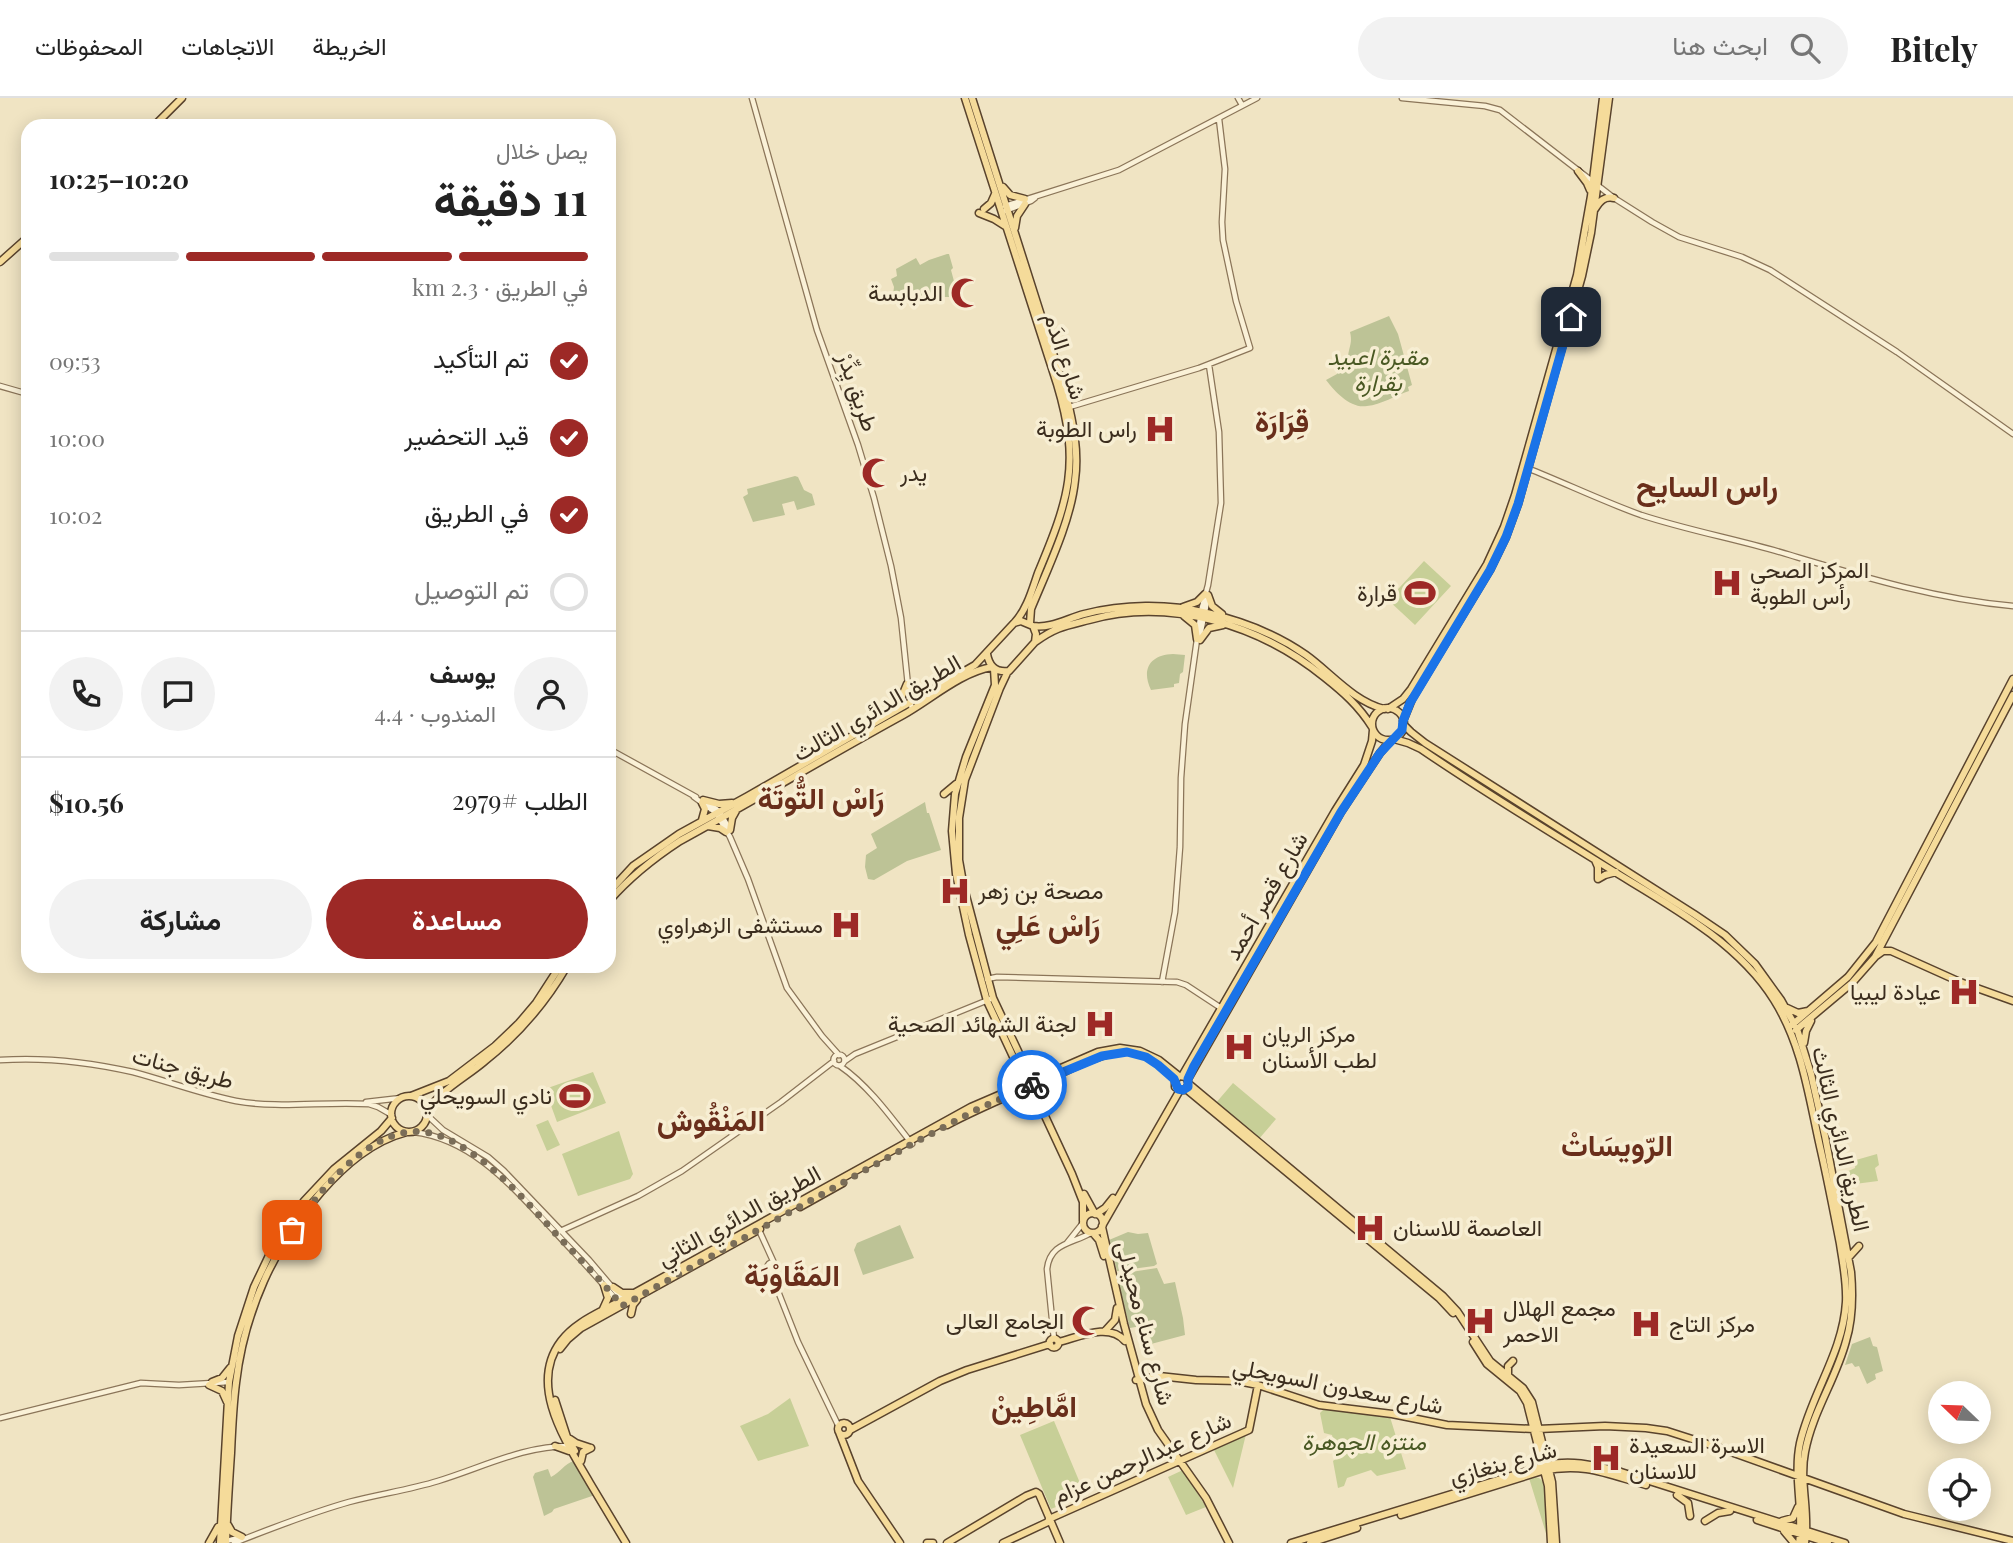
<!DOCTYPE html>
<html lang="ar">
<meta charset="utf-8">
<style>
body{margin:0;font-family:"Playfair Display",Vazirmatn,serif;background:#f2f2f2;color:#222;direction:rtl;height:100vh;display:flex;flex-direction:column;font-size:26px;white-space:nowrap}
*{box-sizing:border-box;margin:0}
p{font-size:23px;color:#767676}
.icon{flex:none;width:38px;height:38px;fill:none;stroke:currentColor;stroke-width:2;stroke-linecap:round;stroke-linejoin:round}
.map{position:relative;flex:1;overflow:hidden;direction:ltr}
.panel{position:absolute;left:21px;top:21px;width:595px;height:854px;display:flex;flex-direction:column;background:#fff;border-radius:21px;box-shadow:0 4px 18px #0003;direction:rtl}
.panel>*{flex:none}
.needle{width:46px;rotate:293deg}
.fabs{position:absolute;left:1928px;top:1283px;display:grid;gap:14px}
.fabs a{display:grid;place-items:center;width:63px;height:63px;border-radius:50%;background:#fff;box-shadow:0 4px 18px #0003;font-size:35px}
.pin{position:absolute;display:grid;place-items:center;width:60px;height:60px;color:#fff;margin:-30px;border-radius:14px;box-shadow:0 4px 10px #0006}
.courier{position:absolute;display:grid;place-items:center;width:70px;height:70px;margin:-35px;border:5px solid #1a73e8;border-radius:50%;background:#fff;color:#222;box-shadow:0 2px 9px #0007}
.summary em{font-style:normal;font-weight:700}
.summary div{display:flex;flex-direction:column-reverse}
.summary{display:flex;align-items:center;justify-content:space-between;height:119px;padding:0 28px}
h1{font-size:46px;font-weight:700;line-height:52px}
.bar{display:grid;grid-template-columns:repeat(4,1fr);gap:10px 7px;align-content:center;height:84px;padding:0 28px}
.bar i{height:9px;border-radius:5px;background:#e0e0e0}
.bar .selected{background:#9d2926}
.bar p{grid-column:span 4}
.line{display:flex;align-items:center;gap:18px;padding:0 28px;border-top:2px solid #e0e0e0}
.line div{flex:1}
.round{display:grid;place-items:center;flex:none;width:74px;height:74px;border-radius:37px;background:#f2f2f2}
ol{padding:0 28px;list-style:none}
li{display:flex;align-items:center;gap:21px;height:77px}
li p{margin-inline-start:auto}
li .icon{padding:7px;border-radius:50%;background:#9d2926;color:#fff;stroke-width:4}
li:last-child{color:#767676}
li i{width:38px;height:38px;border:4px solid #e0e0e0;border-radius:50%}
.action{display:flex;gap:14px;margin-top:auto;padding:14px 28px}
.action a{flex:1;height:80px;border-radius:42px;background:#9d2926;color:#fff;font-size:28px;font-weight:700;line-height:80px;text-align:center}
.action a+a{background:#f2f2f2;color:#222}
header{display:flex;align-items:center;gap:42px;box-sizing:border-box;height:98px;padding:0 35px;background:#fff;border-bottom:2px solid #e0e0e0}
header strong{font-size:33px}
nav{display:flex;gap:38px;margin-inline-start:auto;font-size:24px}
.search{width:490px;height:63px;background:#f2f2f2;display:flex;align-items:center;gap:18px;box-sizing:border-box;padding:0 24px;border-radius:38px;color:#767676;font-size:26px}
.map>svg:first-child{display:block}
.green{fill:#c7cf97}
.cemetery{fill:#bdc396}
.lines{fill:none;stroke-linecap:round;stroke-linejoin:round}
.minor-casing{stroke:#8b7559;stroke-width:7}
.major-casing{stroke:#59432d;stroke-width:9}
.minor{stroke:#faf1d7;stroke-width:4.5}
.major{stroke:#f5db9a;stroke-width:6}
.done{stroke:#7a6d58;stroke-width:7;stroke-dasharray:0 12.6}
.route{stroke:#1a73e8;stroke-width:9}
.labels{text-anchor:middle;stroke-width:7;stroke-linejoin:round;paint-order:stroke}
.poi-label{font-size:23px;fill:#3b2d1e;stroke:#f7eed3;text-anchor:end}
.street-label{font-size:23px;fill:#3b2d1e;stroke:#f7eed3}
.park-label{font-size:23px;font-style:italic;fill:#495823;stroke:#f7eed3}
.district-label{font-size:30px;font-weight:bold;fill:#692e1b;stroke:#f7eed3}
</style>
<header>
<strong>Bitely</strong>
<div class="search"><svg class="icon" aria-label="search" viewBox="0 0 24 24"><circle cx="10" cy="10" r="6"/><path d="M15 15l6 6"/></svg>ابحث هنا</div>
<nav><a>الخريطة</a><a>الاتجاهات</a><a>المحفوظات</a></nav>
</header>
<div class="map">
<svg width="2013" height="1445" viewBox="0 0 2013 1445">
<rect width="100%" height="100%" fill="#f0e4c3"/>
<path class="green" d="M1424 463 1451 488 1415 527 1388 502Z
M593 974 606 1005 557 1024 545 991Z
M1233 985 1276 1021 1258 1042 1215 1006Z
M548 1022 560 1047 547 1053 536 1027Z
M619 1033 633 1076 630 1081 578 1098 562 1056Z
M1877 1056 1879 1067 1875 1070 1878 1083 1855 1086 1851 1077 1844 1081 1842 1076 1855 1070 1856 1062Z
M790 1300 809 1348 758 1363 740 1328 768 1316Z
M1324 1311 1390 1319 1406 1371 1377 1378 1371 1372 1347 1380 1344 1388 1338 1390 1333 1363 1338 1359 1332 1337 1324 1335 1320 1315Z
M1054 1323 1085 1397 1051 1411 1020 1337Z
M1247 1332 1233 1390 1212 1348Z
M1183 1372 1206 1409 1186 1417 1168 1379Z
M1534 1379 1539 1380 1545 1385 1549 1445 1529 1380Z"/>
<path class="cemetery" d="M947 156H949L953 170 951 172 955 187 950 199H896L895 196 893 197 894 189 891 181 897 178 896 171 916 160 920 167 929 162Z
M1389 218 1398 236 1412 287 1408 289 1409 293C1396 297 1381 307 1367 308 1351 311 1335 294 1326 282L1337 276V269L1348 261C1348 250 1353 246 1350 234Z
M795 378 798 379 804 392 812 396 815 407 797 412 794 403 782 406 785 417 753 424 743 399 748 396 747 391Z
M1173 556 1185 557 1183 574 1180 576 1179 585 1174 586V589L1151 592C1141 571 1150 557 1173 556Z
M925 704 927 715H929L941 752 907 763 874 782 868 781 865 769 866 757 877 750 871 736Z
M900 1127 914 1160 863 1177 854 1152 857 1145Z
M1128 1134 1138 1136 1148 1135 1157 1166 1154 1168 1117 1173 1109 1142Z
M1157 1170 1164 1186 1175 1184 1183 1220 1185 1237 1151 1246 1146 1227 1130 1230 1116 1178 1118 1176Z
M1870 1239 1873 1248 1877 1249 1883 1273 1875 1276 1876 1281 1867 1286 1859 1268 1855 1269 1852 1265 1845 1267 1852 1246Z
M574 1363 595 1397 554 1411 552 1414 544 1418 533 1379 535 1375 548 1371 551 1379C561 1374 564 1366 574 1363Z"/>
<g class="lines">
<g class="minor-casing">
<path id="minor" d="M752 0 817 232 858 347 874 400 891 468 901 520 909 597 912 611
M1238 0 1242 7
M1402 0 1485 8 1500 12 1614 100 1652 124 1679 139 1742 159 1770 172 1897 254 2013 336
M1005 108 1119 72 1257 0
M1005 113 1031 103 1035 100
M0 288 28 296
M1066 310 1199 270 1250 250 1236 203 1223 142 1222 124 1225 71 1219 21
M1527 370C1565 385 1602 403 1641 417 1690 433 1741 442 1790 457 1864 479 1936 501 2013 508
M1200 538 1208 499
M609 651 696 699
M694 699 716 715 730 739 748 781 787 890 822 938 839 957
M707 704 719 713 730 732
M987 881 997 879 1177 884 1186 887 1221 910
M1162 884 1175 814 1180 749 1181 680 1185 626 1201 513 1208 487 1221 405 1219 334 1209 267
M833.5 962a5.5 5.5 0 1 1 11 0a5.5 5.5 0 1 1-11 0Z
M0 962C44 959 89 964 133 974 167 983 201 996 236 1003 280 1011 324 1003 369 1006L378 1009 392 1017
M845 963 855 956 993 900
M840 968C868 987 891 1019 912 1046
M366 1004 401 1000
M427 1017 443 1032 488 1059 504 1073 589 1162 623 1202
M413 1034C475 1041 516 1093 556 1135 577 1158 599 1180 618 1204
M759 1132 774 1165
M556 1135 638 1098 682 1073 781 1004 834 963
M1067 1145 1083 1125
M767.5 1169a4.5 4.5 0 1 1 9 0a4.5 4.5 0 1 1-9 0Z
M770 1173 798 1244 839 1329
M1054 1241 1047 1171C1050 1145 1071 1146 1091 1135
M0 1320 141 1285 179 1287 229 1284
M223 1444 242 1439
M234 1445C272 1430 310 1415 349 1404 379 1396 409 1392 438 1383 481 1370 525 1347 571 1348"/>
</g>
<g class="major-casing">
<path id="major" d="M965 0 1057 286C1081 366 1069 401 1038 475 1032 492 1027 511 1015 524
M972 0 1066 296C1073 324 1079 353 1075 382 1071 423 1047 472 1031 511L1030 525
M154 28 182 0
M1578 73 1587 85 1590 92
M1003 89 1010 97 1025 101
M984 111 991 105 995 96
M1595 111C1600 103 1604 98 1614 100
M979 115 994 121 1005 128
M1015 130 1017 118 1025 106
M0 164 28 139
M1208 497 1212 508 1222 516
M1183 509 1197 504 1205 496
M1184 518 1195 527 1197 541
M1033 528C1050 531 1068 520 1084 516 1123 506 1168 505 1207 515 1242 523 1276 536 1306 557 1331 575 1353 603 1384 611
M1200 542 1209 530 1223 527
M1035 544C1056 529 1065 528 1089 522 1170 499 1260 527 1324 579 1343 594 1359 608 1372 629
M994 571 995 587 966 659 955 696 952 733 956 776 969 837 987 903 1016 965 1038 1003 1072 1076 1083 1104V1123
M1008 573 1000 590 965 682 959 720V762L964 790 993 900 1042 1004
M897 610 907 586
M1372 626a16 16 0 1 1 32 0a16 16 0 1 1-32 0Z
M1388 611 1403 601 1411 591 1487 466 1504 429 1515 397 1577 177 1591 98 1603 0
M1403 623 1412 601 1490 472 1506 439 1518 406 1582 178 1591 135 1609 0
M1403 626 1411 634 1425 645 1694 816 1725 837 1755 866 1781 902 1797 931 1811 976 1825 1038 1851 1174C1853 1197 1853 1220 1846 1243 1836 1281 1812 1315 1805 1354 1799 1384 1810 1415 1805 1445
M1394 641 1408 645 1421 651C1481 692 1543 730 1605 768 1663 804 1737 842 1774 902 1803 948 1809 1001 1821 1053 1828 1084 1834 1115 1840 1146 1843 1166 1847 1184 1846 1204 1843 1255 1811 1296 1800 1345 1793 1378 1804 1412 1799 1445
M944 696 956 686
M703 702 719 706 732 705
M702 705 705 711 702 722
M708 728 720 730 726 734
M730 732 732 720 737 711
M1595 762 1598 769V781L1605 777 1616 774
M609 794 633 768 679 736 748 698 975 567 1014 525 1021 523 1033 528 1036 536 1035 544 1009 573C996 575 989 568 987 556
M609 803C630 779 654 760 680 743 755 702 828 658 903 617 930 602 961 574 992 569
M1876 858 1883 853H1891L1960 884 2013 903
M1785 909 1798 915 1808 913
M1792 927 1848 879 1876 844 2013 581
M1796 932 1852 885 1875 859 2013 597
M1804 945 1806 933 1811 923
M1182 978 1335 713 1364 667 1372 643 1373 632
M1188 981 1341 714 1380 655 1391 642
M1189 986 1443 1198 1457 1213 1490 1263 1523 1290 1532 1304 1552 1384 1556 1445
M1186 991 1439 1200 1453 1215
M411 998 449 983 495 948 519 925 536 905 560 868
M391 1016a18 18 0 1 1 36 0a18 18 0 1 1-36 0Z
M427 1013C442 991 465 980 485 963 519 936 545 906 567 868
M947 1027C981 1009 1017 994 1053 979 1075 969 1097 957 1120 954
M1084 1096 1095 1116
M800 1109 843 1085
M1083 1125a10 10 0 1 1 20 0a10 10 0 1 1-20 0Z
M1096 1116 1105 1110 1113 1100
M1102 1128 1180 992
M1102 1129 1124 1226 1146 1306 1158 1332 1206 1400 1229 1445
M1093 1135 1099 1142 1104 1158
M1849 1159 1859 1148
M613 1189 622 1195H633
M603 1211 608 1200 604 1187
M631 1216 633 1207 637 1202
M1105 1233 1115 1222 1117 1210
M1049.5 1245a4.5 4.5 0 1 1 9 0a4.5 4.5 0 1 1-9 0Z
M1059 1244C1079 1239 1109 1224 1125 1243
M1473 1244 1487 1266 1520 1293 1527 1305 1548 1388 1551 1445
M560 1251 568 1241 581 1230 760 1131
M1508 1276V1268L1513 1263
M1136 1282 1159 1278 1196 1282 1238 1283 1258 1287 1319 1307 1392 1316 1447 1327 1534 1331
M212 1284 222 1280 230 1270
M209 1287 222 1293 227 1304
M555 1302 567 1339 575 1353
M838 1331a6 6 0 1 1 12 0a6 6 0 1 1-12 0Z
M1538 1331 1605 1328 1646 1330 1667 1333 1717 1349 1904 1416 2013 1443
M850 1332 940 1283 967 1272 1050 1246
M839 1334 858 1383 900 1445
M570 1341 576 1345 591 1350
M555 1348 569 1353
M581 1363 583 1354 591 1350
M1677 1397 1688 1405 1690 1418
M1401 1417 1542 1373C1584 1364 1607 1376 1646 1387
M1049 1421 1249 1332 1258 1287
M1757 1422 1828 1445
M1705 1423 1718 1415 1730 1413
M1782 1423 1793 1420 1798 1409
M228 1427 232 1434 242 1439
M1784 1433 1794 1445
M209 1445 218 1429
M220 1445 229 1284 238 1238 254 1189 274 1147 304 1103 334 1071 381 1033 392 1020
M226 1445C227 1415 229 1385 231 1355 232 1332 233 1308 236 1285 244 1215 274 1147 321 1094 345 1067 372 1043 407 1034
M626 1445C614 1425 602 1405 590 1385 567 1345 527 1288 561 1243 575 1224 599 1215 618 1204L971 1009 1098 954 1120 950 1140 953 1159 962 1179 978 1186 979 1189 986 1185 992H1179L1175 989V983L1179 978
M927 1445H933
M947 1445 1026 1398 1036 1394 1039 1396 1060 1445
M1003 1445 1048 1424 1049 1421
M1291 1445 1547 1367C1573 1361 1596 1368 1621 1374L1845 1445
M1310 1445 1357 1430"/>
</g>
<use href="#minor" class="minor"/>
<use href="#major" class="major"/>
</g>
<g class="lines">
<path class="done" d="M292 1132C318 1096 360 1041 408 1034 461 1026 525 1102 557 1137 579 1160 602 1183 622 1208L912 1046 978 1011 1032 987"/>
<path class="route" d="M1032 987 1102 958 1127 954 1146 959 1158 967 1174 981 1178 991 1183 992 1188 989V981L1194 968 1341 714 1380 655 1402 632 1403 623 1410 605 1490 472 1506 439 1518 406 1571 219"/>
</g>
<defs>
<g id="mosque-bare" transform="scale(2.415)"><path d="M3.5-4.9A6 6 0 1 0 3.5 4.9A5 5 0 1 1 3.5-4.9Z" fill="#9d2926" stroke="#f7eed3" stroke-width="2.5" paint-order="stroke"/></g>
<g id="hospital-bare" transform="scale(2.415)"><path d="M-5-5h3v3.5h4V-5h3V5h-3V1.5h-4V5h-3Z" fill="#9d2926" stroke="#f7eed3" stroke-width="2.5" paint-order="stroke"/></g>
<g id="stadium-bare" transform="scale(2.415)"><path d="M0-5a6.5 5 0 1 0 0 10a6.5 5 0 1 0 0-10ZM-3.5-1.8h7v3.6h-7Z" fill="#9d2926" stroke="#f7eed3" stroke-width="2.5" paint-order="stroke"/></g>
</defs>
<g fill-rule="evenodd">
<use href="#mosque-bare" x="966" y="195"/>
<use href="#hospital-bare" x="1160" y="331"/>
<use href="#mosque-bare" x="877" y="375"/>
<use href="#hospital-bare" x="1727" y="485"/>
<use href="#stadium-bare" x="1420" y="495"/>
<use href="#hospital-bare" x="955" y="793"/>
<use href="#hospital-bare" x="846" y="827"/>
<use href="#hospital-bare" x="1964" y="894"/>
<use href="#hospital-bare" x="1100" y="926"/>
<use href="#hospital-bare" x="1239" y="949"/>
<use href="#stadium-bare" x="575" y="998"/>
<use href="#hospital-bare" x="1370" y="1130"/>
<use href="#mosque-bare" x="1087" y="1223"/>
<use href="#hospital-bare" x="1480" y="1223"/>
<use href="#hospital-bare" x="1646" y="1226"/>
<use href="#hospital-bare" x="1606" y="1360"/>
</g>
<g class="labels">
<g class="poi-label">
<text x="943" y="203">الدبابسة</text>
<text x="1137" y="339">راس الطوبة</text>
<text x="900" y="383" text-anchor="start">يدر</text>
<text x="1750" y="480" text-anchor="start">المركز الصحي<tspan x="1750" dy="26">رأس الطوبة</tspan></text>
<text x="1397" y="503">قرارة</text>
<text x="978" y="801" text-anchor="start">مصحة بن زهر</text>
<text x="823" y="835">مستشفى الزهراوي</text>
<text x="1941" y="902">عيادة ليبيا</text>
<text x="1077" y="934">لجنة الشهائد الصحية</text>
<text x="1262" y="944" text-anchor="start">مركز الريان<tspan x="1262" dy="26">لطب الأسنان</tspan></text>
<text x="552" y="1006">نادي السويحلي</text>
<text x="1393" y="1138" text-anchor="start">العاصمة للاسنان</text>
<text x="1503" y="1218" text-anchor="start">مجمع الهلال<tspan x="1503" dy="26">الاحمر</tspan></text>
<text x="1064" y="1231">الجامع العالى</text>
<text x="1669" y="1234" text-anchor="start">مركز التاج</text>
<text x="1629" y="1355" text-anchor="start">الاسرة السعيدة<tspan x="1629" dy="26">للاسنان</tspan></text>
</g>
<g class="street-label">
<text transform="translate(1065 258) rotate(72)" y="8">شارع الدَم</text>
<text transform="translate(858 294) rotate(71)" y="8">طريق يِدِّرْ</text>
<text transform="translate(877 610) rotate(-30)" y="8">الطريق الدائري الثالث</text>
<text transform="translate(1266 798) rotate(-60)" y="8">شارع قصر أحمد</text>
<text transform="translate(183 970) rotate(15)" y="8">طريق جنات</text>
<text transform="translate(1841 1041) rotate(77)" y="8">الطريق الدائري الثالث</text>
<text transform="translate(739 1118) rotate(-29)" y="8">الطريق الدائري الثاني</text>
<text transform="translate(1145 1225) rotate(75)" y="8">شارع سناء محيدلى</text>
<text transform="translate(1338 1288) rotate(11)" y="8">شارع سعدون السويحلي</text>
<text transform="translate(1142 1360) rotate(-24)" y="8">شارع عبدالرحمن عزام</text>
<text transform="translate(1503 1365) rotate(-15)" y="8">شارع بنغازي</text>
</g>
<g class="park-label">
<text x="1378" y="267">مقبرة اعبيد<tspan x="1378" dy="26">بقرارة</tspan></text>
<text x="1364" y="1352">منتزه الجوهرة</text>
</g>
<g class="district-label">
<text x="1282" y="334">قِرَارَة</text>
<text x="1707" y="399">راس السايح</text>
<text x="821" y="711">رَاسْ التُّوتَة</text>
<text x="1048" y="838">رَاسْ عَلِي</text>
<text x="711" y="1033">المَنْقُوش</text>
<text x="1617" y="1058">الرّويسَاتْ</text>
<text x="792" y="1188">المَقَاوْبَة</text>
<text x="1034" y="1319">امَّاطِينْ</text>
</g>
</g>
</svg>
<div class="fabs">
<a><svg class="needle" viewBox="-14 -14 28 28"><path d="M0-13l5 13h-10z" fill="#e53935"/><path d="M0 13l5-13h-10z" fill="#767676"/></svg></a>
<a><svg class="icon" aria-label="locate" viewBox="0 0 24 24"><circle cx="12" cy="12" r="6"/><path d="M12 2v4M12 18v4M2 12h4M18 12h4"/></svg></a>
</div>
<div class="pin" style="left:292px;top:1132px;background:#ea580c"><svg class="icon" aria-label="bag" viewBox="0 0 24 24"><path d="M5 8h14l-1 12H6zM9 8a3 3 0 0 1 6 0"/></svg></div>
<div class="pin" style="left:1571px;top:219px;background:#1f2937"><svg class="icon" aria-label="home" viewBox="0 0 24 24"><path d="M3 11l9-7 9 7M6 9v11h12V9"/></svg></div>
<div class="courier" style="left:1032px;top:987px"><svg class="icon" aria-label="bike" viewBox="0 0 24 24"><circle cx="6" cy="16" r="4"/><circle cx="18" cy="16" r="4"/><path d="M6 16l4-8h5l3 8M10 8l3 8H6M13 5h3"/></svg></div>
<section class="panel">
<div class="summary"><div><h1>11 دقيقة</h1><p>يصل خلال</p></div><em>10:20–10:25</em></div>
<div class="bar"><i class="selected"></i><i class="selected"></i><i class="selected"></i><i></i><p>في الطريق · 2.3 km</p></div>
<ol>
<li><svg class="icon" aria-label="check" viewBox="0 0 24 24"><path d="M5 12l5 5 9-10"/></svg>تم التأكيد<p>09:53</p></li>
<li><svg class="icon" aria-label="check" viewBox="0 0 24 24"><path d="M5 12l5 5 9-10"/></svg>قيد التحضير<p>10:00</p></li>
<li><svg class="icon" aria-label="check" viewBox="0 0 24 24"><path d="M5 12l5 5 9-10"/></svg>في الطريق<p>10:02</p></li>
<li><i></i>تم التوصيل</li>
</ol>
<div class="line" style="height:126px"><a class="round"><svg class="icon" aria-label="person" viewBox="0 0 24 24"><circle cx="12" cy="8" r="4"/><path d="M4 21q1-7 8-7t8 7"/></svg></a><div><b>يوسف</b><p>المندوب · 4.4</p></div><a class="round"><svg class="icon" aria-label="chat" viewBox="0 0 24 24"><path d="M4 5h16v11H9l-5 4z"/></svg></a><a class="round"><svg class="icon" aria-label="phone" viewBox="0 0 24 24"><path d="M5 4h4l2 5-3 2q2 4 5 5l2-3 5 2v4C11 20 4 13 5 4z"/></svg></a></div>
<div class="line" style="height:91px"><div>الطلب #2979</div><b>$10.56</b></div>
<div class="action"><a>مساعدة</a><a>مشاركة</a></div>
</section>
</div>
